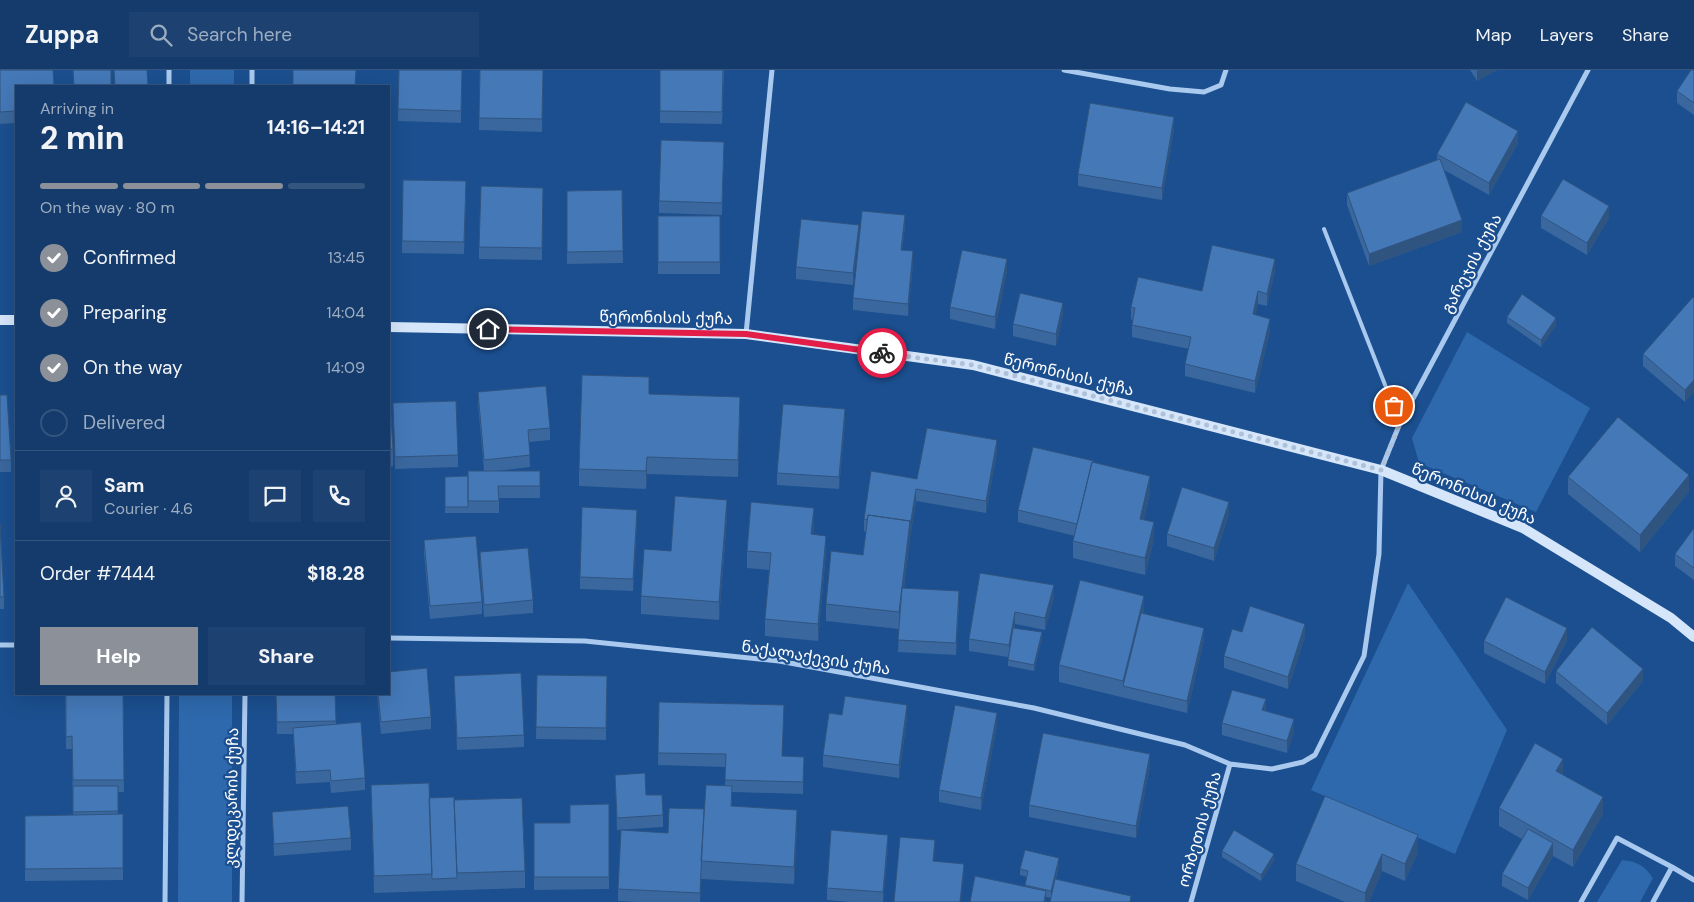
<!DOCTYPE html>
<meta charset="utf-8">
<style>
body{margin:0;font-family:"DM Sans","Noto Sans Georgian",sans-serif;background:#1d4271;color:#f1f3f6;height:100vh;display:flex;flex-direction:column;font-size:19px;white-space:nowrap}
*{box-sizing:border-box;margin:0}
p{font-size:16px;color:#9dadc1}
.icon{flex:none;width:28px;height:28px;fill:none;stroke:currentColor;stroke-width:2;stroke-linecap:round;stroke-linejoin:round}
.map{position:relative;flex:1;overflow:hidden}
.panel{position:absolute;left:15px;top:15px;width:375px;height:610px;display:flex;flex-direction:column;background:#143b6b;border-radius:0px;box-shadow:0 5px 20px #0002,0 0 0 1px #33557e}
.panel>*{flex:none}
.pin{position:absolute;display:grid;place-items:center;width:42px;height:42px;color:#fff;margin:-21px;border:2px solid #fff;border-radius:50%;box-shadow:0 1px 5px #0007}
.courier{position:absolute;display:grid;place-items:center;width:50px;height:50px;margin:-25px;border:4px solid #e11d48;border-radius:50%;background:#fff;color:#222;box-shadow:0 1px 6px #0007}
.summary em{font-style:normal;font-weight:700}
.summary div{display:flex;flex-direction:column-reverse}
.summary{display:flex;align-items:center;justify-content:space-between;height:85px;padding:0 25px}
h1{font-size:32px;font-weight:700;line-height:38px}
.bar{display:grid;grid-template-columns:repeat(4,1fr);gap:8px 5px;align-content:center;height:60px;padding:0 25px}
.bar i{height:6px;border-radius:4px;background:#33557e}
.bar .active{background:#8c9099}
.bar p{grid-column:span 4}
.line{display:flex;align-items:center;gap:12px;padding:0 25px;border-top:1px solid #33557e}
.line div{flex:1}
.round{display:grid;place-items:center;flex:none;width:52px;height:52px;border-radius:0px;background:#1d4271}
ol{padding:0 25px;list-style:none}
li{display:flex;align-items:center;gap:15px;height:55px}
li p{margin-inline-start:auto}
li .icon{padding:5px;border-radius:50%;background:#8c9099;color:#fff;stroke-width:4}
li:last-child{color:#9dadc1}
li i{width:28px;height:28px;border:2px solid #33557e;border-radius:50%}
.button{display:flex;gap:10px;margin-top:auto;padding:10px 25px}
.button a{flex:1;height:58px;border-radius:0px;background:#8c9099;color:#fff;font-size:20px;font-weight:700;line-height:58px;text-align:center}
.button a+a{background:#1d4271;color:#f1f3f6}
header{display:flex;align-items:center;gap:30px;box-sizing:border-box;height:70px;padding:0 25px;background:#143b6b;border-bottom:1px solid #33557e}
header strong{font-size:24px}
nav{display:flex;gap:28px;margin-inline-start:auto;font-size:18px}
.search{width:350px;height:45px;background:#1d4271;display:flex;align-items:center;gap:12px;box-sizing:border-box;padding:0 18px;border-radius:0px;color:#9dadc1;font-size:19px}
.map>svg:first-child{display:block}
.green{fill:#2e69ad}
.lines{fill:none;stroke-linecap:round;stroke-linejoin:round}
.lane{stroke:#a9c9ee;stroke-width:4}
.street{stroke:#a9c9ee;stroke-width:5}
.secondary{stroke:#d6e6fa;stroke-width:10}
.wall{fill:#3a679d}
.shaded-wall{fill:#305480}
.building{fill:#4478b7;stroke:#305480}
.done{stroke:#afc1d8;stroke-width:5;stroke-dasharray:0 9}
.route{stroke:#e11d48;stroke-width:6}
.labels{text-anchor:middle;stroke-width:4.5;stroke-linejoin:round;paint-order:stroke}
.street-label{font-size:16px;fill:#fff;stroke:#1b4f8f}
</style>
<header>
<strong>Zuppa</strong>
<div class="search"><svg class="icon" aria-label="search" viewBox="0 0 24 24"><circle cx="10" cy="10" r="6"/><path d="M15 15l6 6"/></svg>Search here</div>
<nav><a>Map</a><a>Layers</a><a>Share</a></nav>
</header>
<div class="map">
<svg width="1694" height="832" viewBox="0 0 1694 832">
<rect width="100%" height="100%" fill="#1b4f8f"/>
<path class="green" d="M190 0H234V16H190Z
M1467 262 1590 338 1536 442 1419 393 1412 368Z
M1408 513 1507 660 1455 784 1311 720Z
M179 624H232V832H178Z
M1622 790C1638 792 1644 795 1653 808L1640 832H1597Z"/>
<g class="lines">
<path class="lane" d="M1324 159 1400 353"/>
<path class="street" d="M1064 0 1170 19 1204 22 1221 15 1226 0
M169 16V0
M252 16V0
M746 264 772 0
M389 568 585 571 779 591 1034 638 1185 675 1230 694 1272 699 1303 692 1315 685 1364 586 1379 484 1381 400 1400 353 1588 0
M0 575H16
M1672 797 1694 810
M165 832 167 624
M242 832 245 624
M1191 832 1230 694
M1581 832 1617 768 1672 797 1653 832"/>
<path class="secondary" d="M0 250H16
M389 257 746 264 973 295 1381 400 1523 458 1671 548 1694 567"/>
</g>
<path class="wall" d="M0 0 16 16V53L0 54Z
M399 0H462L461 53 398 51Z
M480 0H543L542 62 479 60Z
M660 0H724L722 54 660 53Z
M1470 0H1497L1477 11Z
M1694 0V45L1677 33V21Z
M1174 59 1162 130 1078 116V104Z
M724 72 722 145 659 143V131Z
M1518 73 1489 125 1444 100 1462 162 1369 196 1347 135V123L1437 90V84Z
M622 120 623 193 567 194V121Z
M466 123 464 184 402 183V171Z
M543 130 542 190 479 189V177Z
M658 146H720V204H658Z
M1541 146 1609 148 1587 185 1541 158Z
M859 155 853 215 796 209V197Z
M905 157 902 180 913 193 908 246 853 240V228Z
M1007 201 995 259 950 249V237Z
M1275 201 1267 236 1258 234 1255 245 1270 261 1255 323 1185 306V294L1189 279 1132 267V255L1133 250 1131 249V237L1202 221Z
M1694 228 1685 332 1643 296V284Z
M1063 245 1056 276 1013 266V254Z
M1507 247 1556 255 1541 277 1507 253Z
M478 322 550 358V370L529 372 530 397 497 401H540V428H499V443H445V407L468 406 484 401 478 334Z
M649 324 740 344 738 407 647 404 646 419 579 416V399Z
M0 325 11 390V402H0Z
M393 333 458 385V397L395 399Z
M389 347 393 379V396L389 397Z
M845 351 839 419 777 415V403Z
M997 382 986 443 916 431 910 468 904 518 959 533 956 585 898 582 899 559 826 551V534L863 485 866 462 864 461V449L917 409Z
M1094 393 1150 423 1144 449 1154 469 1145 505 1073 488V471L1075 466 1018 452V440Z
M1568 407 1689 422 1640 482 1568 424Z
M1229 444 1214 491 1167 476V464Z
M727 447 719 550 641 544V526L671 481Z
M637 452 633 521 580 519V507Z
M0 454 4 527V539H0Z
M814 455 813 465 826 483 818 571 765 566V549L769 500 747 498V481Z
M1694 458V510L1675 496V484Z
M424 470 482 532V544L430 549 424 483Z
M480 482 533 530V543L484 547 480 495Z
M980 503 1054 527 1045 560 1015 554 1014 559 1042 568 1034 601 1008 596V587L969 581V569Z
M1144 544 1204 570 1187 643 1059 612V595Z
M1305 566 1288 619 1224 598V586Z
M1567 570 1545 614 1484 583V571Z
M1556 601 1643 611 1607 655 1556 613Z
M537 605 607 606 606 670 536 669Z
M454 606 524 665V677L457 680Z
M65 624H123L124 722H118V744H123V810L25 811V746L73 745 72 679H66Z
M276 624H335L336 654 365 708V720L331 723 330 712 296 714 293 664H277Z
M377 624H389L431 647V659L381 664Z
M659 632 783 686 804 687 803 724 732 722V736L797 757 794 814 701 809 700 832H637L618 831V819L668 763 704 739 725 716V697L658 695Z
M1266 641 1294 661 1287 683 1222 665V653Z
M842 645 907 647 899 708 823 697V685Z
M997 655 981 740 939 732V720Z
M1150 696 1136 768 1029 747V735Z
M615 705 646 725 663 745V757L617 760Z
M1563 705 1603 744 1573 797 1553 786 1528 830 1502 816V804L1522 769 1499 756V738Z
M371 715 429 728 454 744 525 801V818L374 823Z
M609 734V819L534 820V753H570Z
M272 742 351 768V780L274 786Z
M1418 765V782L1405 811 1382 801 1369 832H1345L1296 811V794Z
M888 777 883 832H850L827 830V818Z
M1222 781 1274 790 1261 811 1222 787Z
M1059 794 1056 809 1131 832 1051 828 1046 827V832L1025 816 1027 807 1020 805V799Z"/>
<path class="shaded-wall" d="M1477 0H1497L1477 11Z
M1174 47V59L1162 130V118Z
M1518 61V73L1489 125V113Z
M1609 136V148L1587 185V173Z
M905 145V157L901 192V180Z
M1462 150V162L1369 196V184Z
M859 155V167L853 215V203Z
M913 181V193L908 246V234Z
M1007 189V201L995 259V247Z
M1275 189V201L1267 236V224Z
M1258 221V234L1253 256V244Z
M1063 233V245L1056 276V264Z
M1556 248V255L1541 277V270Z
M1270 249V261L1255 323V311Z
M1694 310V322L1685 332V320Z
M740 327V344L738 407V390Z
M845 339V351L839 419V407Z
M997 370V382L986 443V431Z
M647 387V404L646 419V401Z
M1689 405V422L1640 482V465Z
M1150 406V423L1140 466V449Z
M916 419V431L910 468 899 559V542L910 451Z
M727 430V447L719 550V532Z
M1229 432V444L1214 491V478Z
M814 438V455L811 482V464Z
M637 440V452L633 521V509Z
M1154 452V469L1145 505V488Z
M826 466V483L818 571V554Z
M1054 515V527L1045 560V548Z
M959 521V533L956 585V573Z
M1144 526V543L1126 616H1123V611Z
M1015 542V554L1009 587V575Z
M1305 554V566L1288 619V607Z
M1204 558V570L1187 643V631Z
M1567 558V570L1545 614V602Z
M1042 562V568L1034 601V595Z
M1643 599V611L1607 655V643Z
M1266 629V641L1262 640Z
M907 635V647L899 708V695Z
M997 643V655L981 740V728Z
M1294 649V661L1287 683V671Z
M1150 684V696L1136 768V756Z
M1563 689V706L1556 701Z
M1603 727V744L1573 797V780Z
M797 740V757L794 814V797Z
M888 765V777L883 832V822Z
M1418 765V782L1405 811V794Z
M935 770V783L933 803V791Z
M1553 773V786L1528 830V818Z
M1274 784V790L1261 811V805Z
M1382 784V801L1369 832H1365V823Z
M1059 788V794L1051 828V821Z
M964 794V806L961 832H960Z
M701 800V808L700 832V823Z
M1046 821V832H1044Z"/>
<path class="building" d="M0 0H53L54 16H16V41L0 42Z
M73 0H111V16H74Z
M114 0H147L148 16H115Z
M293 0H356L355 16H293Z
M399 0H462L461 41 398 39Z
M480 0H543L542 49 479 48Z
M660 0H723L722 42 660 41Z
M1691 0H1694V33L1677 21Z
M1466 32 1518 61 1489 113 1437 84Z
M1090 33 1174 47 1162 118 1078 104Z
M661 70 724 72 722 133 659 131Z
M1440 89 1462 150 1369 184 1347 123Z
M1563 109 1609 136 1587 173 1541 146Z
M403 110 466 111 464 172 402 171Z
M481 116 543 118 542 178 479 177Z
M622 120 623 181 567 182V121Z
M862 141 905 145 901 180 913 181 908 234 853 228Z
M658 146H720V192H658Z
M801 149 859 155 853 203 796 197Z
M1212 175 1275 189 1267 224 1258 221 1253 244 1270 249 1255 311 1185 294 1191 267 1132 255 1135 238 1131 237 1138 207 1202 221Z
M962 180 1007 189 995 247 950 237Z
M1020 223 1063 233 1056 264 1013 254Z
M1522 224 1556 248 1541 270 1507 247Z
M1693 227 1694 228V310L1685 320 1643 284Z
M582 305 649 307V324L740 327 738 390 647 387 646 401 579 399Z
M546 316 550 358 528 360 530 385 484 390 478 322Z
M0 325H7L11 390H0Z
M456 331 458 385 395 387 393 333Z
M783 334 845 339 839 407 777 403Z
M389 347H391L393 379H389Z
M1618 347 1689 405 1640 465 1568 407Z
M927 358 997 370 986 431 916 419 910 456V451L868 445 867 450 864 449 871 401 917 409Z
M1033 377 1094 391 1093 393 1092 392 1077 454 1018 440Z
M1092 392 1150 406 1140 449 1154 452 1145 488 1073 471Z
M468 401H540V416H498L499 431H468Z
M468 406V437H445V407Z
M1182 417 1229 432 1214 478 1167 464Z
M675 426 727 430 719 532 641 526 644 479 671 481Z
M751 432 814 438 811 464 826 466 818 554 765 549 771 483 747 481Z
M582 437 637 440 633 509 580 507Z
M868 445 910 451 899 542 826 534 831 481 863 485Z
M0 454 4 527H0Z
M1694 458V498L1675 484Z
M476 466 482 532 430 536 424 470Z
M528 478 533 530 484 535 480 482Z
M980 503 1054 515 1045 548 1015 542 1009 575 969 569Z
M1080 510 1144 526 1123 611 1059 595Z
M902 518 959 521 956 573 898 570Z
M1506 527 1567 558 1545 602 1484 571Z
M1250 536 1305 554 1288 607 1224 586 1232 559 1242 562Z
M1141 543 1204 558 1187 631 1123 616Z
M1592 557 1643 599 1607 643 1556 601Z
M1013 558 1042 562 1034 595 1008 590Z
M427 598 431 647 381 652 378 624H389V602Z
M521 603 524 665 457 668 454 606Z
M537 605 607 606 606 658 536 657Z
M1232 620 1266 629 1262 640 1294 649 1287 671 1222 653Z
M66 624H123L124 710H73L72 666 66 667Z
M276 624H335L336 651 277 652Z
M845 626 907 635 899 695 823 685 829 643 842 645Z
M659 632 784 635 782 686 804 687 803 712 725 710 726 684 658 683Z
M955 635 997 643 981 728 939 720Z
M361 652 365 708 331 711 330 700 296 702 293 658Z
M1043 663 1150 684 1136 756 1029 735Z
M1535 673 1563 689 1556 701 1603 727 1573 780 1499 738Z
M645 703 646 725H662L663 745 617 748 615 705Z
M429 713 432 804 374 806 371 715Z
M706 715 732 716 731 736 797 740 794 797 701 791Z
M73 716H118V741L73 742Z
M1325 726 1418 765 1405 794 1382 784 1365 823 1296 794Z
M454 727 457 808 432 809 429 728Z
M522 728 525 801 457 803 454 730Z
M609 734V807H534V753H570V735Z
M348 736 351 768 274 774 272 742Z
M669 738 704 739 700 823 618 819 621 760 668 763Z
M123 744V798L25 799V746Z
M1528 759 1553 773 1528 818 1502 804Z
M831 760 888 765 883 822 827 818Z
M1234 760 1274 784 1261 805 1222 781Z
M900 767 935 770 933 791 964 794 960 832H894Z
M1025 780 1059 788 1051 821 1025 815 1028 801 1020 799Z
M975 806 1046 821 1044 832H970Z
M1055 809 1131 826 1130 832H1050Z"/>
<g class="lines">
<path class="done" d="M882 283 973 295 1381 400 1400 353 1394 336"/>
<path class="route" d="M488 259 746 264 882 283"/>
</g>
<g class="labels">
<g class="street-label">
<text transform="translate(1471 193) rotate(-62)" y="6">გარეჯის ქუჩა</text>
<text transform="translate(666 247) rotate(1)" y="6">წერონისის ქუჩა</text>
<text transform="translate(1069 304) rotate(14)" y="6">წერონისის ქუჩა</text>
<text transform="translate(1474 423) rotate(23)" y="6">წერონისის ქუჩა</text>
<text transform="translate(816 587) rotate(9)" y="6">ნაქალაქევის ქუჩა</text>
<text transform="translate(231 728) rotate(-89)" y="6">კლდეკარის ქუჩა</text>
<text transform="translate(1199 759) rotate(-74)" y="6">ორბეთის ქუჩა</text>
</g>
</g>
</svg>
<div class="pin" style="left:1394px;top:336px;background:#ea580c"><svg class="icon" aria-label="bag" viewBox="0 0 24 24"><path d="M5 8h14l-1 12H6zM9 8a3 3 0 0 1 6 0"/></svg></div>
<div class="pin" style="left:488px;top:259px;background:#1f2937"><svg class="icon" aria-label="home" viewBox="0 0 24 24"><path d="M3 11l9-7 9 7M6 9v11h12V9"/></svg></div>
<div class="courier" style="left:882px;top:283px"><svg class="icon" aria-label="bike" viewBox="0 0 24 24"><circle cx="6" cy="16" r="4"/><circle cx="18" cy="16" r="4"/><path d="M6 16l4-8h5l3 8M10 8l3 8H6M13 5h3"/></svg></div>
<section class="panel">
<div class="summary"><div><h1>2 min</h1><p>Arriving in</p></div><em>14:16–14:21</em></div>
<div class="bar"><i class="active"></i><i class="active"></i><i class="active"></i><i></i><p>On the way · 80 m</p></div>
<ol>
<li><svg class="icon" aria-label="check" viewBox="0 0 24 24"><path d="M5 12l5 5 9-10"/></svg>Confirmed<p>13:45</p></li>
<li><svg class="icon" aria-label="check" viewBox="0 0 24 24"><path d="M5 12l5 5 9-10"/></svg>Preparing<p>14:04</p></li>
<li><svg class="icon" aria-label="check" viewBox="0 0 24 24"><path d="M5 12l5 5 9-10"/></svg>On the way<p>14:09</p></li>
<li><i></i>Delivered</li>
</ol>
<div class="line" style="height:90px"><a class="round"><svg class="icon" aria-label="person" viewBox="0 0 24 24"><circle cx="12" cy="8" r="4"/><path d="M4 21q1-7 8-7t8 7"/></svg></a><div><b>Sam</b><p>Courier · 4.6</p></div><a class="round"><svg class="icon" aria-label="chat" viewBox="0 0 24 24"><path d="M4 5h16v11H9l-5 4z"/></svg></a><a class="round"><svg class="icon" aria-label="phone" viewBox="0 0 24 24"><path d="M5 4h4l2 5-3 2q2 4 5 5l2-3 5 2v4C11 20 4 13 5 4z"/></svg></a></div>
<div class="line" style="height:65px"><div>Order #7444</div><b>$18.28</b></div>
<div class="button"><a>Help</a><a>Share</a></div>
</section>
</div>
